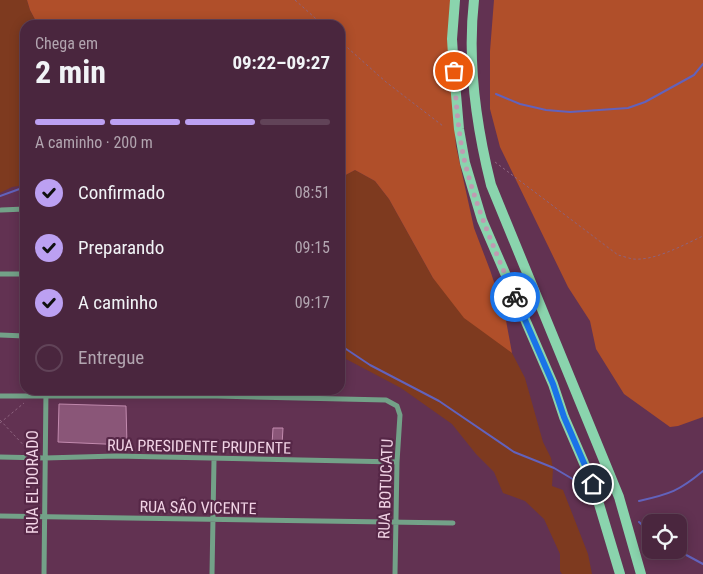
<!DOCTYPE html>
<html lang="pt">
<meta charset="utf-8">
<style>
body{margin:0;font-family:"Roboto Condensed",sans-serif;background:#543249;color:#f1f3f6;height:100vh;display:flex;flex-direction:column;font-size:19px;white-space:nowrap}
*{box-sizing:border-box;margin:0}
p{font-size:16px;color:#b2a5b0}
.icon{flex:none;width:28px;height:28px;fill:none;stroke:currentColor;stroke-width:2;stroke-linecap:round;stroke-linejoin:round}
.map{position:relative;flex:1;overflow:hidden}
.drawer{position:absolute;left:20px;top:20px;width:325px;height:375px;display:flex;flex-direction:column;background:#4a263e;border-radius:15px;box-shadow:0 2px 12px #0003,0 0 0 1px #614358}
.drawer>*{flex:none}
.tools{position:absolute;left:642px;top:514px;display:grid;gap:10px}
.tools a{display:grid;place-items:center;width:45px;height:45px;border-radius:10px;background:#4a263e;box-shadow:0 2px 12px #0003,0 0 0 1px #614358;font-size:25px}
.pin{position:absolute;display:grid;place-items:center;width:42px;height:42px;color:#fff;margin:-21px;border:2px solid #fff;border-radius:50%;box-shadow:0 1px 5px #0007}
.courier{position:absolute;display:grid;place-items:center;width:50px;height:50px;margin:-25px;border:4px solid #1a73e8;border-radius:50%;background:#fff;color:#222;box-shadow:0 1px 6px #0007}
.overview em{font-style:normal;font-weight:700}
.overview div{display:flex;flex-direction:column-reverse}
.overview{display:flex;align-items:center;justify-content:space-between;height:85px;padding:0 15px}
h1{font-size:32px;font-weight:700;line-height:38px}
.bar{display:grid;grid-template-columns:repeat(4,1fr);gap:8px 5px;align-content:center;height:60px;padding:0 15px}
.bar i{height:6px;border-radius:4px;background:#614358}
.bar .current{background:#bca0f2}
.bar p{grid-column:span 4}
ol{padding:0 15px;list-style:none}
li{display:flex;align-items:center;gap:15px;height:55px}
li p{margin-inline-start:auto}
li .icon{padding:5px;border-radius:50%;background:#bca0f2;color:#111;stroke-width:4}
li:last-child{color:#b2a5b0}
li i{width:28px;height:28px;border:2px solid #614358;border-radius:50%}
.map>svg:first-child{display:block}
.green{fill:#7e3a1f}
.forest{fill:#b04f2a}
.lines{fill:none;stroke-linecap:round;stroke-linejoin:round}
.stream{stroke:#6262bc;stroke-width:2}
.building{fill:#8a5678;stroke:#c38baf}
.path{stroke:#8d637e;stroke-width:1;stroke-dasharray:2.5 2.5;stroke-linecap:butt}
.minor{stroke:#73a188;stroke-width:5}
.secondary{stroke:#8ad4ad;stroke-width:10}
.done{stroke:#bf9bb2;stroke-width:5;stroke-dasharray:0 9}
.route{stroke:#1a73e8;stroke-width:6}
.labels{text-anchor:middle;stroke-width:4.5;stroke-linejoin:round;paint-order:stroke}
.street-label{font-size:16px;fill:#f1d3e5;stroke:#562747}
</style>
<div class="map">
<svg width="703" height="574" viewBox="0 0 703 574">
<rect width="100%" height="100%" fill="#623252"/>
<path class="green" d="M0 0H27L30 10 38 25H25V185L12 187 0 193Z
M355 170 375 181 389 199 433 278 498 341 512 353 525 378 543 442 551 458 553 469 552 486 563 490 588 554 592 574H562L560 571V554L544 519 525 501 503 493 494 472 476 454 452 424 401 388 346 359 340 353V178Z"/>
<path class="forest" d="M27 0H451L448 46 456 146 474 228 490 270 505 315 512 353 464 318 433 278 389 199 375 181 355 170 340 178V25H38L30 10Z
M494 0H703V417L678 426 670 427 624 394 596 349 590 321 568 287 500 147 490 109V51Z"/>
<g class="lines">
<path class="stream" d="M496 94 520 104 546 110 570 112 628 108 645 102 694 75 703 64
M0 196 25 187
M340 345 370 365 439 401 514 452 554 468 576 481
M639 501C670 494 679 491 703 471
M639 522 651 533
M677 550 703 564"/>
</g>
<path class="building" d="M59 404 126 406 127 445 58 442Z
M273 428H283L282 445H272Z"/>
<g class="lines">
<path class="path" d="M295 0 323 25
M340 41 386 82 443 126
M495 162 618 255C622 256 628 258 633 259 655 261 683 245 703 236
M0 420 30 452
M0 423 24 403"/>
<path class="minor" d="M1 210 25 209
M0 274H25
M0 335 25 336
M0 396H217L386 400 397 406 400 415 397 462 395 574
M0 457 45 458 116 456 397 462
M0 516 453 523
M44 574 46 390
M212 574 214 460"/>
<path class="secondary" d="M455 0 452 39 454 71 459 129 465 163 482 220 553 384 564 417 593 484 620 574
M474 0C467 62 476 125 491 185L619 497 641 574"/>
</g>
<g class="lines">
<path class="done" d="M454 71C456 102 458 133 465 163 477 210 496 253 515 297"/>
<path class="route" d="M515 297 553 384 564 417 593 484"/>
</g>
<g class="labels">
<g class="street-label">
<text transform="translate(199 446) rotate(1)" y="6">RUA PRESIDENTE PRUDENTE</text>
<text transform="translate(32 482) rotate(-90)" y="6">RUA EL'DORADO</text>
<text transform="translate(385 489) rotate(-88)" y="6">RUA BOTUCATU</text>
<text transform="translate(198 507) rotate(1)" y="6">RUA SÃO VICENTE</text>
</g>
</g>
</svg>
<div class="tools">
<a><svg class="icon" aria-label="locate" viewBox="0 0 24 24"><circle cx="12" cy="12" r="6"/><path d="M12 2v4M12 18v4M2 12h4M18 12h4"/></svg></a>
</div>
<div class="pin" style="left:454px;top:71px;background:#ea580c"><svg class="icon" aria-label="bag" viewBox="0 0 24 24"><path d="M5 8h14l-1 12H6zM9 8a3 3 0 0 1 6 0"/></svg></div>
<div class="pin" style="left:593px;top:484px;background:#1f2937"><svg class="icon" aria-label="home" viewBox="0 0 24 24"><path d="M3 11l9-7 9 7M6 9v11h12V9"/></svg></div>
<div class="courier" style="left:515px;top:297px"><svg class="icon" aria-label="bike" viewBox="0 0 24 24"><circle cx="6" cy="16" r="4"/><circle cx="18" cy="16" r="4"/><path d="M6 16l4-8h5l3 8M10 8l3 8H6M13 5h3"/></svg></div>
<section class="drawer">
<div class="overview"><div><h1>2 min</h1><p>Chega em</p></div><em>09:22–09:27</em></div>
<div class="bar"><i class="current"></i><i class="current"></i><i class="current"></i><i></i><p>A caminho · 200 m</p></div>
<ol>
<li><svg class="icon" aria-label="check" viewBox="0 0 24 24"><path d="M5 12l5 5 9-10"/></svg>Confirmado<p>08:51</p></li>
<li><svg class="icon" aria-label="check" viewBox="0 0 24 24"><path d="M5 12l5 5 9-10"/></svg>Preparando<p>09:15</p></li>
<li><svg class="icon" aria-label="check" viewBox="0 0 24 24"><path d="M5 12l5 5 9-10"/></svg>A caminho<p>09:17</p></li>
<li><i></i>Entregue</li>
</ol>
</section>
</div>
